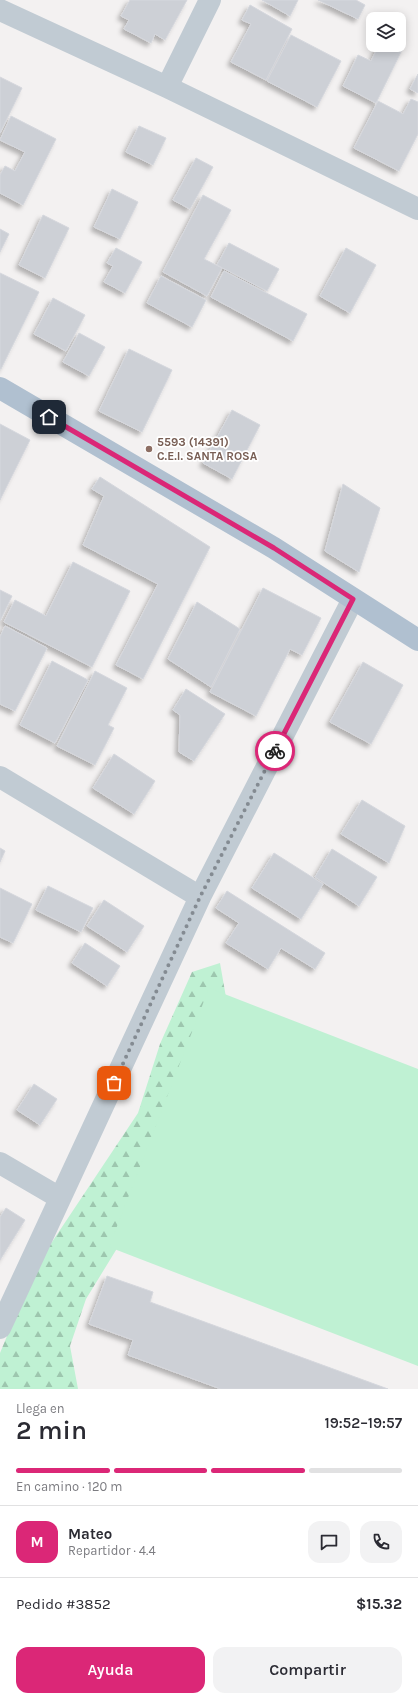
<!DOCTYPE html>
<html lang="es">
<meta charset="utf-8">
<style>
body{margin:0;font-family:Karla,sans-serif;background:#f2f2f3;color:#2b2b33;height:100vh;display:flex;flex-direction:column;font-size:15px;white-space:nowrap}
*{box-sizing:border-box;margin:0}
p{font-size:13px;color:#7c7c81}
.icon{flex:none;width:22px;height:22px;fill:none;stroke:currentColor;stroke-width:2;stroke-linecap:round;stroke-linejoin:round}
.map{position:relative;height:1389px;overflow:hidden}
.side{display:flex;flex-direction:column;background:#fff;flex:1}
.side>*{flex:none}
.controls{position:absolute;left:366px;top:12px;display:grid;gap:8px}
.controls a{display:grid;place-items:center;width:40px;height:40px;border-radius:8px;background:#fff;box-shadow:0 2px 10px #0003;font-size:20px}
.pin{position:absolute;display:grid;place-items:center;width:34px;height:34px;color:#fff;margin:-17px;border-radius:8px;box-shadow:0 2px 6px #0006}
.courier{position:absolute;display:grid;place-items:center;width:40px;height:40px;margin:-20px;border:3px solid #db2777;border-radius:50%;background:#fff;color:#222;box-shadow:0 1px 5px #0007}
.headline em{font-style:normal;font-weight:600}
.headline div{display:flex;flex-direction:column-reverse}
.headline{display:flex;align-items:center;justify-content:space-between;height:68px;padding:0 16px}
h1{font-size:26px;font-weight:600;line-height:30px}
.bar{display:grid;grid-template-columns:repeat(4,1fr);gap:6px 4px;align-content:center;height:48px;padding:0 16px}
.bar i{height:5px;border-radius:3px;background:#e1e1e2}
.bar .active{background:#db2777}
.bar p{grid-column:span 4}
.line{display:flex;align-items:center;gap:10px;padding:0 16px;border-top:1px solid #e1e1e2}
.line div{flex:1}
.round{display:grid;place-items:center;flex:none;width:42px;height:42px;border-radius:12px;background:#f2f2f3}
.primary-button{display:flex;gap:8px;margin-top:auto;padding:8px 16px}
.primary-button a{flex:1;height:46px;border-radius:12px;background:#db2777;color:#fff;font-size:16px;font-weight:600;line-height:46px;text-align:center}
.primary-button a+a{background:#f2f2f3;color:#2b2b33}
.map>svg:first-child{display:block}
.forest{fill:url(#forest-firs)}
.garden{fill:#bff1d3}
.building{fill:#cdd0d6;stroke:#d5d7dd;filter:url(#shadow)}
.lines{fill:none;stroke-linecap:round;stroke-linejoin:round}
.minor{stroke:#c1cbd3;stroke-width:22}
.major{stroke:#b0c0d0;stroke-width:22}
.done{stroke:#848b92;stroke-width:4;stroke-dasharray:0 7.2}
.route{stroke:#db2777;stroke-width:5}
.education-dot{fill:#8d6e63;stroke:#fff;stroke-width:1.5}
.labels{text-anchor:middle;stroke-width:3.5;stroke-linejoin:round;paint-order:stroke}
.education-label{font-size:12px;font-weight:bold;fill:#785e54;stroke:#fff;text-anchor:start}
</style>
<div class="map">
<svg width="418" height="1389" viewBox="0 0 418 1389">
<defs>
<pattern id="forest-firs" width="22" height="20" patternUnits="userSpaceOnUse"><rect width="22" height="20" fill="#bff1d3"/><path d="M5 1l3.5 6h-7zM16 11l3.5 6h-7z" fill="#9dc6ae"/></pattern>
<filter id="shadow"><feDropShadow dx="-3.5" dy="3.5" stdDeviation="2" flood-color="#0004"/></filter>
</defs>
<rect width="100%" height="100%" fill="#f3f1f1"/>
<path class="forest" d="M220 963 227 1003 132 1224 86 1299 70 1346 78 1389H0V1353L36 1266 138 1113 160 1044 192 972Z"/>
<path class="garden" d="M209 988 418 1069V1366L109 1247Z"/>
<path class="building" d="M130 0H187L165 40 155 34 151 43 124 29 129 20 121 16Z
M262 0H298L290 16Z
M318 0H356L365 5 358 19Z
M250 5 292 29 266 80 231 62 251 24 242 20Z
M291 35 341 61 317 107 267 81Z
M379 45H396L403 48 376 103 343 86 358 55 371 61Z
M418 74V93L410 89Z
M0 77 22 88 0 133Z
M411 99 418 102V134L399 171 354 148 378 101 403 114Z
M11 116 56 139 23 205 0 193V175L5 166 15 171 25 152 0 140Z
M139 126 166 138 153 165 126 152Z
M196 158 213 167 190 209 173 200Z
M112 189 138 202 120 239 94 227Z
M203 195 231 210 204 259 222 268 207 296 163 272Z
M43 215 69 228 45 278 19 265Z
M0 229 9 234 0 252Z
M229 243 279 269 267 291 217 265Z
M116 248 142 262 125 293 104 282 113 266 107 263Z
M346 248 376 265 350 313 320 296Z
M224 271 307 314 293 341 211 297Z
M0 273 39 292 1 369H0Z
M161 276 206 300 192 327 147 303Z
M53 298 85 315 66 351 34 334Z
M79 333 105 347 89 376 63 362Z
M129 349 172 370 142 432 99 411Z
M232 410 260 425 232 479 203 463Z
M0 424 30 440 0 500Z
M100 477 210 547 143 679 116 665 158 584 83 545 104 496 92 489Z
M343 484 380 508 359 572 325 551Z
M73 562 130 591 92 667 4 622 15 600 46 616Z
M263 588 321 618 302 655 290 649 256 716 210 692Z
M0 590 12 596 0 621Z
M197 602 240 629 211 687 168 659Z
M5 626 47 648 15 711 0 704V637Z
M52 661 88 680 55 743 20 725Z
M363 662 403 685 371 744 330 722Z
M95 671 127 688 108 725 114 728 95 765 57 746Z
M186 689 225 714 194 761 179 752 180 715 173 710Z
M114 754 155 781 134 814 93 788Z
M362 800 405 826 389 863 341 834Z
M0 848 5 851 0 862Z
M332 849 377 877 359 906 315 877Z
M274 853 323 884 301 919 252 888Z
M48 886 93 908 81 932 36 910Z
M0 888 32 904 13 943 0 937Z
M227 891 325 953 315 969 281 948 268 969 226 943 239 923 216 908Z
M104 900 144 926 127 952 87 926Z
M85 943 120 966 107 986 72 963Z
M34 1084 57 1099 40 1125 17 1110Z
M6 1208 25 1220 0 1260V1217Z
M107 1276 153 1292 150 1302 388 1389H221L128 1355 133 1340 89 1324Z"/>
<g class="lines">
<path class="minor" d="M0 10 167 87 418 209
M167 87 210 0
M0 777 200 897
M0 1163 60 1198
M0 1328 200 897 353 599"/>
<path class="major" d="M0 388 274 548 418 640"/>
</g>
<g class="lines">
<path class="done" d="M114 1083 200 897 275 751"/>
<path class="route" d="M49 417 274 548 353 599 275 751"/>
</g>
<circle class="education-dot" cx="149" cy="449" r="4"/>
<g class="labels">
<g class="education-label">
<text x="157" y="446">5593 (14391)<tspan x="157" dy="14">C.E.I. SANTA ROSA</tspan></text>
</g>
</g>
</svg>
<div class="controls">
<a><svg class="icon" aria-label="layers" viewBox="0 0 24 24"><path d="M12 4l9 5-9 5-9-5zM3 14l9 5 9-5"/></svg></a>
</div>
<div class="pin" style="left:114px;top:1083px;background:#ea580c"><svg class="icon" aria-label="bag" viewBox="0 0 24 24"><path d="M5 8h14l-1 12H6zM9 8a3 3 0 0 1 6 0"/></svg></div>
<div class="pin" style="left:49px;top:417px;background:#1f2937"><svg class="icon" aria-label="home" viewBox="0 0 24 24"><path d="M3 11l9-7 9 7M6 9v11h12V9"/></svg></div>
<div class="courier" style="left:275px;top:751px"><svg class="icon" aria-label="bike" viewBox="0 0 24 24"><circle cx="6" cy="16" r="4"/><circle cx="18" cy="16" r="4"/><path d="M6 16l4-8h5l3 8M10 8l3 8H6M13 5h3"/></svg></div>
</div>
<section class="side">
<div class="headline"><div><h1>2 min</h1><p>Llega en</p></div><em>19:52–19:57</em></div>
<div class="bar"><i class="active"></i><i class="active"></i><i class="active"></i><i></i><p>En camino · 120 m</p></div>
<div class="line" style="height:72px"><b class="round" style="background:#db2777;color:#fff">M</b><div><b>Mateo</b><p>Repartidor · 4.4</p></div><a class="round"><svg class="icon" aria-label="chat" viewBox="0 0 24 24"><path d="M4 5h16v11H9l-5 4z"/></svg></a><a class="round"><svg class="icon" aria-label="phone" viewBox="0 0 24 24"><path d="M5 4h4l2 5-3 2q2 4 5 5l2-3 5 2v4C11 20 4 13 5 4z"/></svg></a></div>
<div class="line" style="height:52px"><div>Pedido #3852</div><b>$15.32</b></div>
<div class="primary-button"><a>Ayuda</a><a>Compartir</a></div>
</section>
